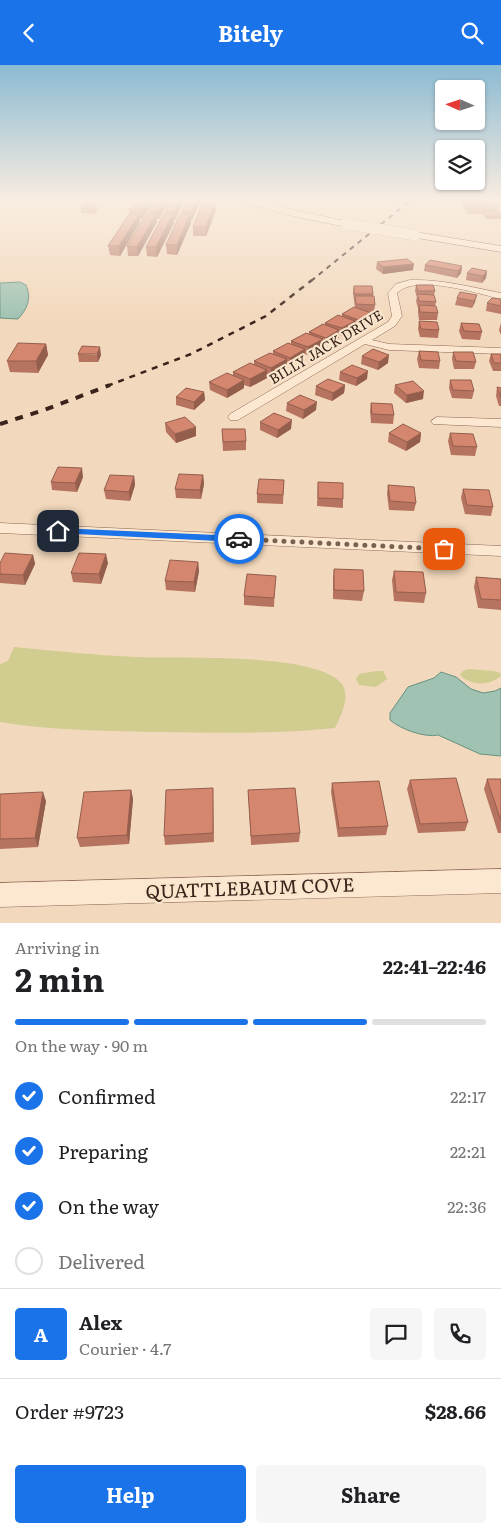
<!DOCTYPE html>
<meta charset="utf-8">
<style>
body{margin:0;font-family:Literata,serif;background:#f6f6f6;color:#202124;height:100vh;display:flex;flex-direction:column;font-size:19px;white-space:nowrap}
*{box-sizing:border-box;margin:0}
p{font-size:16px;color:#757577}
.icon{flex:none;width:28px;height:28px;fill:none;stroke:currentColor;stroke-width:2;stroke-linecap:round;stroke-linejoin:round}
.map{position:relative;height:858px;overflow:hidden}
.drawer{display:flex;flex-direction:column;background:#fff;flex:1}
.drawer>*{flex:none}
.needle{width:32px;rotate:273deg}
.controls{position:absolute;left:435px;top:15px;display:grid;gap:10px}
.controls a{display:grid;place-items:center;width:50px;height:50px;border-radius:5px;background:#fff;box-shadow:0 1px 4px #0004;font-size:25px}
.pin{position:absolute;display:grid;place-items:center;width:42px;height:42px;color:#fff;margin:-21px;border-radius:10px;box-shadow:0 2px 8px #0006}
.courier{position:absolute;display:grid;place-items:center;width:50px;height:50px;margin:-25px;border:4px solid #1a73e8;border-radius:50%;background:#fff;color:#222;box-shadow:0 1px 6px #0007}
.summary em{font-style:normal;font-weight:700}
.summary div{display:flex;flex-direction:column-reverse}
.summary{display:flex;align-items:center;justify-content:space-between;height:85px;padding:0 15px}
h1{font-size:32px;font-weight:700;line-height:38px}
.bar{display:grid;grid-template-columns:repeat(4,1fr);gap:8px 5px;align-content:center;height:60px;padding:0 15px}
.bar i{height:6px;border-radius:4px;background:#e0e0e0}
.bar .selected{background:#1a73e8}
.bar p{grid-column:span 4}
.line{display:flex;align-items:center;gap:12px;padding:0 15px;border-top:1px solid #e0e0e0}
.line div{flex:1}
.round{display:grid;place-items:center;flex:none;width:52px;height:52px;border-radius:5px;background:#f6f6f6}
ol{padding:0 15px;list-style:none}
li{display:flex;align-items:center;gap:15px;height:55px}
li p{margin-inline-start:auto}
li .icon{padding:5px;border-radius:50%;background:#1a73e8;color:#fff;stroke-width:4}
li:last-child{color:#757577}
li i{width:28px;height:28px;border:2px solid #e0e0e0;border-radius:50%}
.button{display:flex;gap:10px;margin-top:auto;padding:10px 15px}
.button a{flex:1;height:58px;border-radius:5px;background:#1a73e8;color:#fff;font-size:20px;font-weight:700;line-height:58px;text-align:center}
.button a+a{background:#f6f6f6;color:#202124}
header{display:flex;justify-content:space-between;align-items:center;height:65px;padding:0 15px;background:#1a73e8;color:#fff;font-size:22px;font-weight:700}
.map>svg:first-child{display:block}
.green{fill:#d1cc8f}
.water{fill:#a0c2b2;stroke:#67917f}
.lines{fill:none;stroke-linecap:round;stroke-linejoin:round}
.street-casing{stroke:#8b6754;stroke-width:1}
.secondary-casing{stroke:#6c4837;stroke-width:1}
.street{fill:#fce7d0;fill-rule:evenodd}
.secondary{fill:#fce7d0;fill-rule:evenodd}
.rail-far2{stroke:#39231a;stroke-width:2;stroke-dasharray:5 5;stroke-linecap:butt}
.rail-far1{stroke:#39231a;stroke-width:2.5;stroke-dasharray:6 6;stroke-linecap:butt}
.rail{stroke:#39231a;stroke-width:4;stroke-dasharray:8 8;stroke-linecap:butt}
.secondary-bridge-casing{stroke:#6c4837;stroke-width:11;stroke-linecap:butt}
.secondary-bridge{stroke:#fce7d0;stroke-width:11}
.wall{fill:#b6735f}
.shaded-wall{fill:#945e4d}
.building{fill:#d4866e;stroke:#945e4d}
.route{fill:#1a73e8}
.done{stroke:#7a6253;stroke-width:5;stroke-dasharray:0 9}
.labels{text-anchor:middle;stroke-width:4.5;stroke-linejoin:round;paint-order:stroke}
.far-street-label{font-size:14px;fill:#39231a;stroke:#f9e4cc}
.near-street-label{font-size:19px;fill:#39231a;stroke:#f9e4cc}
</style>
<header><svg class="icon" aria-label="back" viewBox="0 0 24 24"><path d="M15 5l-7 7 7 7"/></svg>Bitely<svg class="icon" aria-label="search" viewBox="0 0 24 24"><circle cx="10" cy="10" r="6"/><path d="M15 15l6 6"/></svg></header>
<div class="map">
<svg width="501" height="858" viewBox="0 0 501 858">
<rect width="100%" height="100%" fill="#f2d8bc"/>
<path class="green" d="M14 582C54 586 95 590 135 592 179 594 312 587 340 617 352 629 341 651 335 663 278 669 221 668 163 667 109 666 54 666 0 657V599L8 596Z
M469 604 493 606 500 608 501 611C489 621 471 621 460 610L463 606Z
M376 606H383L387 614 376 622 359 620 356 614 359 609Z"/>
<path class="water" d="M20 217 26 220C32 234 27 244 18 254L0 253V218Z
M441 607 456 612 471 624 483 628 495 626 501 623V691L480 689 438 670C425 673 400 664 390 655V648L408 622 434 613Z"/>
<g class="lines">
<g class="street-casing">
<path id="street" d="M410 215C441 214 471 222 501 228V234C476 228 416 209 397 228L402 251 395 261 372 275 389 279 501 283V289L389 285 365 279 238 355H230L228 352 230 349 388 257 392 251 388 228 396 219Z
M437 352 501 354V362L433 359 431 356Z
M0 458 501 481V491L0 468Z
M501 804V828L0 842V818Z"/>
</g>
<g class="secondary-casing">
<path id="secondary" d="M243 135H256L290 144 349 157 351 159 346 162 288 150 244 137Z
M415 167 501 181V187L411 172V168Z"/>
</g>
<use href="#street" class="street"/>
<use href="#secondary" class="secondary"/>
<path class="rail-far2" d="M311 216 411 135"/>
<path class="rail-far1" d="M107 321 191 289 266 251 312 215"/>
<path class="rail" d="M0 359 44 345 110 320"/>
<g class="secondary-bridge-casing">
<path id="secondary-bridge" d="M346 159 415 170"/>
</g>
<use href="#secondary-bridge" class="secondary-bridge"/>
</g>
<path class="wall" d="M154 135 142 154H140V157L120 191 110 190 108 181 129 149V145Z
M155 135H170L159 154H157V157L138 191H128L127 181 149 148V146Z
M185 135 175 155H174V158L157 192 147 191 146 182 165 149V146Z
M201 135 192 155H190L191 158 177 190 167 189 166 180 182 149V146Z
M459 135H501V136H496L499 141 498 146 501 150V154H486L483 149H468Z
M84 139 97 145 94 149 81 148V143Z
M216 145 206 171H193V162Z
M377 197 413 205 383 209 376 204Z
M425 200 462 201 461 208 457 213 424 206Z
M487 206 486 213 482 218 466 215 467 208Z
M416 220 435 226 434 230 436 237 435 241 438 248 437 255H419L418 247V243L416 236 417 232 415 226Z
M354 221 373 229 375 240 374 247H368L370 255 358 262 355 261 354 263 341 271 339 270V273L325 280 322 279V282L308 290 304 289V292L290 300 286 299V302L271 311 267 309V313L250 322 244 320V323L227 333 210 325 209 317 233 311V307L254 300V296L273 289V286L291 279V276L309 269V267L325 260V258L342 251V249L355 242 353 228Z
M460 227 475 237 472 243 455 240 457 233Z
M501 234V249L486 246 487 238Z
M419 256 439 265 438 273 420 272 418 264Z
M461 258 482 267 480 275 462 274 459 266Z
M501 258V270L499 265Z
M46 279 48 290 38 308 10 307 7 296Z
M419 286 440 296 439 304 419 303 417 294Z
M453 287 476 297 474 304H454L452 294Z
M78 289 101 290 98 297H79Z
M491 289H501V306H493L489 296Z
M362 291 388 298 378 305 361 299Z
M340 307 367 314 356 321 339 315Z
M450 315 474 326 472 334 452 333 449 323Z
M345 320 344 328 332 336 315 330 316 321Z
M395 320 423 334 406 338 394 328Z
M497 322 501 323V341H499L496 331Z
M204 327 205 335 194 345 176 340V332Z
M287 338 316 345 303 354 286 346Z
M371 338 394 350 393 359 371 358 370 346Z
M260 357 291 364 277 373 260 365Z
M165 358 196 371 176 378 166 367Z
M222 364 246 376V385L223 386Z
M389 368H421L420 377 406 386 388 377Z
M450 368 477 382 475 391 451 390 448 376Z
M203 410 204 419 201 434 176 433 175 424Z
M134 411 135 420 130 436 106 434 104 425Z
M83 412 77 427 52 425 51 417Z
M284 415 283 439 257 438V429Z
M318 417 343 434V443L317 441Z
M388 420 416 438 414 446 389 445 387 429Z
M463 424 493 442 491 451 465 449 461 433Z
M33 490 35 499 25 520 0 518V498Z
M198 497 199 506 195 527 166 525 165 516Z
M108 498 101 519 73 517 71 508Z
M334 504 364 526 362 536 333 534V513Z
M394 506 426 528 424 538 394 536 392 515Z
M476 512 501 514V545L478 543 474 522Z
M275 520 274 542 244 540V531Z
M487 714H501V768H498L484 724Z
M410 715 468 757 465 766 418 768 407 724Z
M332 718 388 761 386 770 338 772 331 727Z
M213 723 214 777 165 780 164 771Z
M131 725 133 734 129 779 80 782 77 773Z
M248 725 300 768 299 777 251 780Z
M0 729 46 736 38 782 0 784Z"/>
<path class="shaded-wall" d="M148 135H154L142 154 141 145Z
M165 135H170L159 154 158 146Z
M180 135H185L175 155V146Z
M197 135H201L192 155 191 147Z
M215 136 216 145 206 171V162Z
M96 139 97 145 94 149 93 143Z
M140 148V157L120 191 119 181Z
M156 149 157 157 138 191 137 182Z
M173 149 174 158 157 192 156 182Z
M190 149 191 158 177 190V180Z
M414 199 413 205 383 209V202Z
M462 201 461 208 457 213 458 206Z
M487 206 486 213 482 218 483 211Z
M477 230 475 237 472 243 474 236Z
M371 248 370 255 358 262V255Z
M355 256 354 263 341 271 342 263Z
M339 265V273L325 280 326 273Z
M323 274 322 282 308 290V282Z
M46 279 48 290 38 308 36 296Z
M100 282 101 290 98 297 97 289Z
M305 284 304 292 290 300V293Z
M389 290 388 298 378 305 379 297Z
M287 294 286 302 271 311V303Z
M267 305V313L250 322V314Z
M368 306 367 314 356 321 357 313Z
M244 315V323L227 333V325Z
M345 320 344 328 332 336 333 328Z
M424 326 423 334 406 338 407 330Z
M204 327 205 335 194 345V337Z
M317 337 316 345 303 354 304 345Z
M292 355 291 364 277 373 278 365Z
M196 362V371L176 378 175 369Z
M421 368 420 377 406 386 407 377Z
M82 403 83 412 77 427 75 418Z
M203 410 204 419 201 434 200 425Z
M134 411 135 420 130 436 129 427Z
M106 489 108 498 101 519 99 509Z
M33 490 35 499 25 520 23 510Z
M198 497 199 506 195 527 194 517Z
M131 725 133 734 129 779 127 770Z
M43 727 46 736 38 782 35 773Z"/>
<path class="building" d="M136 135H148L141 145H129Z
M155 135H165L158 146H149Z
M171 135H180L175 146H165Z
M187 135H197L191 147 182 146Z
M466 135H495L499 141 469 140Z
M203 136H215L206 162H193Z
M84 139H96L93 143H81Z
M483 146H498L501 151H486Z
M130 148H140L119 181H108Z
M147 148 156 149 137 182 127 181Z
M164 149H173L156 182H146Z
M180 149H190L177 180H166Z
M407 194 414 199 383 202 377 197Z
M430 195 462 201 458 206 425 200Z
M472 203 487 206 483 211 467 208Z
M416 220H433L435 226H418Z
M354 221H372L373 229H354Z
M460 227 477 230 474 236 457 233Z
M417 229 434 230 436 237 419 236Z
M355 231H374L375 240 356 239Z
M492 233 501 234V241L487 238Z
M419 240 436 241 438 248 420 247Z
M354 242 371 248 358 255 342 249Z
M338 250 355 256 342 263 325 258Z
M419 256 437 257 439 265 421 264Z
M461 258 479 259 482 267 464 266Z
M323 259 339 265 326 273 309 267Z
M306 268 323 274 308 282 291 276Z
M18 278 46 279 36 296H7Z
M288 278 305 284 290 293 273 286Z
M82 281 100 282 97 289H78Z
M373 284 389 290 379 297 362 291Z
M419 286 438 287 440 296 421 295Z
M453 287H473L476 297 456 296Z
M270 288 287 294 271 303 254 296Z
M491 289H501V298H494Z
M250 298 267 305 250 314 233 307Z
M352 300 368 306 357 313 340 307Z
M227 308 244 315 227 325 209 317Z
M328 314 345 320 333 328 316 321Z
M450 315H471L474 326 453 325Z
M413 316 424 326 407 330 395 320Z
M497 322 501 323V332Z
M186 323 204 327 194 337 176 332Z
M300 330 317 337 304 345 287 338Z
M371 338 392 339 394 350 372 349Z
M274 348 292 355 278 365 260 357Z
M185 352 196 362 175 369 165 358Z
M403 359 421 368 407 377 389 368Z
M222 364H245L246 376 223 377Z
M450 368 473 369 477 382 453 381Z
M58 402 82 403 75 418 51 417Z
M179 409 203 410 200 425 175 424Z
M110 410 134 411 129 427 104 425Z
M259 414 284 415 283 430 257 429Z
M318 417 343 418V434L318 433Z
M388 420 414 422 416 438 390 436Z
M463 424 489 425 493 442 467 440Z
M5 488 33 490 23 510 0 509V498Z
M79 488 106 489 99 509 71 508Z
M170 495 198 497 194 517 165 516Z
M334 504 363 505 364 526 334 525Z
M394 506 423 507 426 528 396 527Z
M247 509 276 511 274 533 244 531Z
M476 512 501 514V535L481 534Z
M456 713 468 757 420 759 410 715Z
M487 714H501V756Z
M379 716 388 761 339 763 332 718Z
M213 723V768L164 771 166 725Z
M295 723 300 768 251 771 248 725Z
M131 725 127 770 77 773 84 727Z
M43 727 35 773 0 774V729Z"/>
<linearGradient id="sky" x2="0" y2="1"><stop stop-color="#8bbad2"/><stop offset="0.53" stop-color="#f9ede1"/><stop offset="1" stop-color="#f9ede1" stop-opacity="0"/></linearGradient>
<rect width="501" height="255" fill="url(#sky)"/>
<path class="route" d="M58 463 239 471 243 474 239 477 55 468V464Z"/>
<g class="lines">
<path class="done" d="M239 474 444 484"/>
</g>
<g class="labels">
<g class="far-street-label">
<text transform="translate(326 282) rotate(-31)" y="5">BILLY JACK DRIVE</text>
</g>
<g class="near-street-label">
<text transform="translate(250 823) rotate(-2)" y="7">QUATTLEBAUM COVE</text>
</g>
</g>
</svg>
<div class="controls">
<a><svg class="needle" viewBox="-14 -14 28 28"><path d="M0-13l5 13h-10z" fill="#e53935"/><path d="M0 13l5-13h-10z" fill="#757577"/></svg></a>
<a><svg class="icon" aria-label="layers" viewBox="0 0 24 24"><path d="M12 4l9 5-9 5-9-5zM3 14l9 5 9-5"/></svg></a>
</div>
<div class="pin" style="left:444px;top:484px;background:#ea580c"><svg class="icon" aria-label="bag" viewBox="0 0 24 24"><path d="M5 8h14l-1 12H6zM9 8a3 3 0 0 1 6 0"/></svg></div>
<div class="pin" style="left:58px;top:466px;background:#1f2937"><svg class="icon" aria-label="home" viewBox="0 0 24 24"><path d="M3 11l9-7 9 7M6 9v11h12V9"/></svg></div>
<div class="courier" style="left:239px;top:474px"><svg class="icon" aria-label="car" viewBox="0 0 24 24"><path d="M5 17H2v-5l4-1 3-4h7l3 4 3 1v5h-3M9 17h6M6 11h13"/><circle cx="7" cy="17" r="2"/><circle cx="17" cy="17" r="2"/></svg></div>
</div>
<section class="drawer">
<div class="summary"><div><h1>2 min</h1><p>Arriving in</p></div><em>22:41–22:46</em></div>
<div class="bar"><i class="selected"></i><i class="selected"></i><i class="selected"></i><i></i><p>On the way · 90 m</p></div>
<ol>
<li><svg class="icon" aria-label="check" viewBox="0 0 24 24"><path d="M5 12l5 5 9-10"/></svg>Confirmed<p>22:17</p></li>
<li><svg class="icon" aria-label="check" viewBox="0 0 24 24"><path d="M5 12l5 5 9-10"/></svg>Preparing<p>22:21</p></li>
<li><svg class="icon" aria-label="check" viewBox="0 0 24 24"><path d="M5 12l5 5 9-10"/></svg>On the way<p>22:36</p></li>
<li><i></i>Delivered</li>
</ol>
<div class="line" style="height:90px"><b class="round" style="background:#1a73e8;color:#fff">A</b><div><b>Alex</b><p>Courier · 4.7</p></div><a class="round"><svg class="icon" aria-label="chat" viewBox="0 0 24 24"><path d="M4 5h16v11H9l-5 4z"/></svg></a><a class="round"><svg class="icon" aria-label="phone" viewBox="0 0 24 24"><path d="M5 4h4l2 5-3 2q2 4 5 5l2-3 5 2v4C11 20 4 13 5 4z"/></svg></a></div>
<div class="line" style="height:65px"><div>Order #9723</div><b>$28.66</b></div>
<div class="button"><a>Help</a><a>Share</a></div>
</section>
